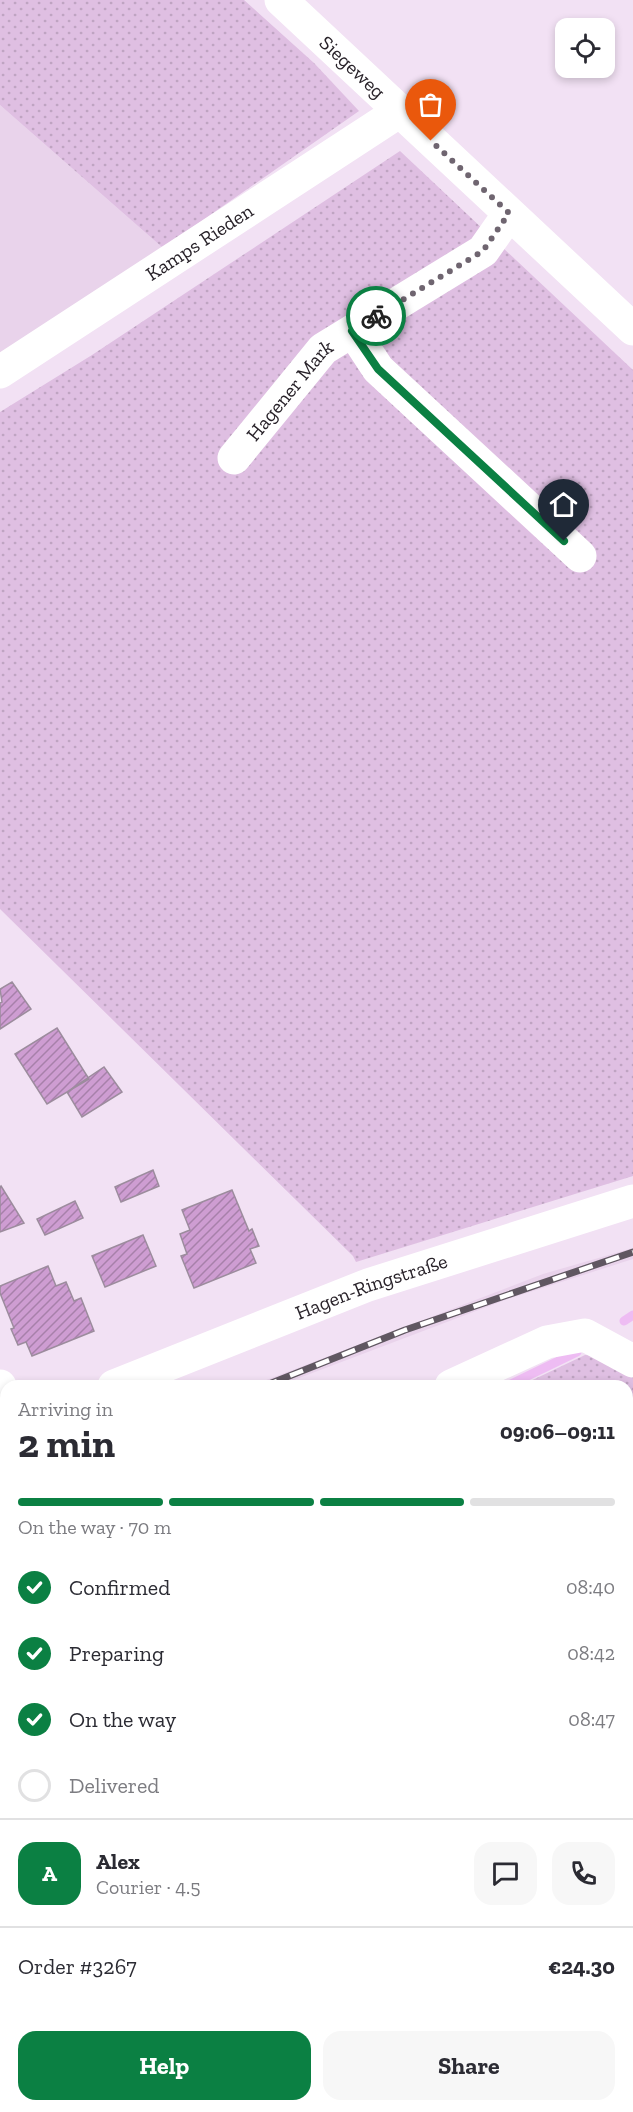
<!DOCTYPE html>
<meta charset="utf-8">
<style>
body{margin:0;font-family:"Zilla Slab",serif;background:#f7f7f7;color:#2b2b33;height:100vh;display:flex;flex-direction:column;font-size:22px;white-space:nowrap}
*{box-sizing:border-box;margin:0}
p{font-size:20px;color:#7c7c81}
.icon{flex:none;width:33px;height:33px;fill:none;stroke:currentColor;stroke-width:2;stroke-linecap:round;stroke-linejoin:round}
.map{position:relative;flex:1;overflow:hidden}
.side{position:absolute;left:0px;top:1380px;width:633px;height:732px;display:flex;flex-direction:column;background:#fff;border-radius:18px 18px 0 0;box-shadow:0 3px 9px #0003}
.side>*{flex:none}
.buttons{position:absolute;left:555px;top:18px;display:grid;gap:12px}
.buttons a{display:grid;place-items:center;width:60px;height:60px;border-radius:12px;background:#fff;box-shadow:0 3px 9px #0003;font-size:30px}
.pin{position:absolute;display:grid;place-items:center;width:51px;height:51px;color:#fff;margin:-62px -26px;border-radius:50% 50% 50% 0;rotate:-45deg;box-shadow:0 0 6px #0007}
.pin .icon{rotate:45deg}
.courier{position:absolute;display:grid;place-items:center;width:60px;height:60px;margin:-30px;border:4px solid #0b8043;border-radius:50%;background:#fff;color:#222;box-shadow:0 2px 8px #0007}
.head em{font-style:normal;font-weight:700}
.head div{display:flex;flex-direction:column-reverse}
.head{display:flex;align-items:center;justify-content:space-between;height:102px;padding:0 18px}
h1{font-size:39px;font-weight:700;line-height:45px}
.bar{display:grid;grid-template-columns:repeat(4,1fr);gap:9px 6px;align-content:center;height:72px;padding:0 18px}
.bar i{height:8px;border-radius:4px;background:#e1e1e2}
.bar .active{background:#0b8043}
.bar p{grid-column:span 4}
.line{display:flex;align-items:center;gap:15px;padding:0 18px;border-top:2px solid #e1e1e2}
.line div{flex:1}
.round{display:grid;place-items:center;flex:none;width:63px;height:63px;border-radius:18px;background:#f7f7f7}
ol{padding:0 18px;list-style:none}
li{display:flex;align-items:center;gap:18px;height:66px}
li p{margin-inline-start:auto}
li .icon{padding:6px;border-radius:50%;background:#0b8043;color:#fff;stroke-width:4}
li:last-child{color:#7c7c81}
li i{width:33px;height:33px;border:3px solid #e1e1e2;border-radius:50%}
.action{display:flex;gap:12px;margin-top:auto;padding:12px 18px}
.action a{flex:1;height:69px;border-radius:18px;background:#0b8043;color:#fff;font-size:24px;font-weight:700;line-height:69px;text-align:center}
.action a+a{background:#f7f7f7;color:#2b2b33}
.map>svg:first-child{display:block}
.built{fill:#e9d3eb}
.grass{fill:url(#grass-dots)}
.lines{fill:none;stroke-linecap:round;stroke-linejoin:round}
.stream{stroke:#eebcf3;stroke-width:9}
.building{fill:url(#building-hatch);stroke:#9c8c9d;stroke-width:1.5}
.minor{stroke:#fff;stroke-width:33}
.tertiary{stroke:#fff;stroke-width:33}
.rail-casing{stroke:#605761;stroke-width:7}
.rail{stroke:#fff;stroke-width:4.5;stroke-dasharray:14;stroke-linecap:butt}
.done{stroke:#6f6570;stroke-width:6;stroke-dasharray:0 10.8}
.route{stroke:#0b8043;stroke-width:8}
.labels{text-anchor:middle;stroke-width:5;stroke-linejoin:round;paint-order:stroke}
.street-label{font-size:20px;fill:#282229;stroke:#fff}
</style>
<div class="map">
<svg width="633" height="2112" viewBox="0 0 633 2112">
<defs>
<pattern id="grass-dots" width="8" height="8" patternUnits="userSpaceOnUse" patternTransform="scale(1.5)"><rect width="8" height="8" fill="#dfbfe2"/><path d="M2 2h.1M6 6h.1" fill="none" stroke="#bfa4c2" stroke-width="1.8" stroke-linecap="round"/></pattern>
<pattern id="building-hatch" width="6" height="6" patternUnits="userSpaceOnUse" patternTransform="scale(1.5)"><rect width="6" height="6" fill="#ce9dd2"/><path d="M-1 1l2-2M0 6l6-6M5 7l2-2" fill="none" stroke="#a780aa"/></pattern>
</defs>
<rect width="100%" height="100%" fill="#f2e1f4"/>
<path class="built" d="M0 105 163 248 0 355Z
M633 1248V1259L505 1300 278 1386H251L543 1274Z"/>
<path class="grass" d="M0 0H244L314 63 359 111 163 248 0 105Z
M400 151 633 370V1176L356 1262 353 1256 0 909V412L92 355Z
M585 1355 604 1356 633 1377V2112H26L23 2108 19 2112H0V1648L6 1644V2106H627V1386H520Z"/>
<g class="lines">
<path class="stream" d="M624 1321 633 1315
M507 1386 577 1352"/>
</g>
<path class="building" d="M12 982 31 1009 0 1029V1003L2 1002 0 989Z
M57 1028 89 1079 47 1104 15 1054Z
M104 1067 122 1092 82 1117 67 1092Z
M153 1170 159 1186 121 1202 115 1187Z
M1 1186 24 1223 0 1232V1187Z
M232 1190 249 1231 252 1229 259 1246 250 1249 256 1263 194 1288 181 1256 187 1254 180 1234 190 1230 182 1210Z
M75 1201 83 1218 45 1235 37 1219Z
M143 1235 156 1266 105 1287 92 1256Z
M48 1266 56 1286 66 1282 74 1301 81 1298 94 1331 32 1356 26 1342 18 1345 11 1329 14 1328 0 1293V1286Z
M6 1530V1577L0 1580V1533Z"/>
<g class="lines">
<g class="minor">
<path id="s1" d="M281 0 633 329"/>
<path d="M353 331 378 369 580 556"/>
<path id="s2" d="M0 372 400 111"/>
<path id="s3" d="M234 458 323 349 483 251 509 214"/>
<path d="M0 1386 6 1401"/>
<path id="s4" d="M114 1386 368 1285 633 1201"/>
<path d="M0 1432 6 1429"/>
</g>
<path class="tertiary" d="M451 1386 547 1342 585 1335 633 1361
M0 1606 6 1603"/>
<g class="rail-casing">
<path id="rail" d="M264 1386 405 1330 633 1252
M0 1489 6 1487"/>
</g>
<use href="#rail" class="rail"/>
</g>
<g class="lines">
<path class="done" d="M376 316 483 251 509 213 431 141"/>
<path class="route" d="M376 316 352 331 378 369 564 541"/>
</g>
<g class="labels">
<g class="street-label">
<text dy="7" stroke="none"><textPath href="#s1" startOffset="98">Siegeweg</textPath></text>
<text dy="7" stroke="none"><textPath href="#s2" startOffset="238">Kamps Rieden</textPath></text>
<text dy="7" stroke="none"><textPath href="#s3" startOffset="88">Hagener Mark</textPath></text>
<text dy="7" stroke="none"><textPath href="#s4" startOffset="276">Hagen-Ringstraße</textPath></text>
</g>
</g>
</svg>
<div class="buttons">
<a><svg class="icon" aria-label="locate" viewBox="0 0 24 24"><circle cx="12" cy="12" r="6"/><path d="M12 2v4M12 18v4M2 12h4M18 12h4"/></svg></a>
</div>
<div class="pin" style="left:431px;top:141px;background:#ea580c"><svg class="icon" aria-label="bag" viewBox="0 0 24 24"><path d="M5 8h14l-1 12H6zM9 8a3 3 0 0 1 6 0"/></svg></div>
<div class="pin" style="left:564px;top:541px;background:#1f2937"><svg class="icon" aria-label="home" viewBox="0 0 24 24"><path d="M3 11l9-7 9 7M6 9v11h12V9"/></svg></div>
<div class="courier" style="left:376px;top:316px"><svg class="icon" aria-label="bike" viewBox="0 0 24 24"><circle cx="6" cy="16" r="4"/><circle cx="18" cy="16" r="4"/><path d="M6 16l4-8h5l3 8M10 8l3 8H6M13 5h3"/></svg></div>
<section class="side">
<div class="head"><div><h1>2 min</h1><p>Arriving in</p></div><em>09:06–09:11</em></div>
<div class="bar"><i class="active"></i><i class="active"></i><i class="active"></i><i></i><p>On the way · 70 m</p></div>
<ol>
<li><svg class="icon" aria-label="check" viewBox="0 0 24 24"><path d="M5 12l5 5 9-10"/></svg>Confirmed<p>08:40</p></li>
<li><svg class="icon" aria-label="check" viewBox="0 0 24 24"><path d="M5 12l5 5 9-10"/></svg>Preparing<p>08:42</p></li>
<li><svg class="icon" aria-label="check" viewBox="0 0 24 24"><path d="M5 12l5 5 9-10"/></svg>On the way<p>08:47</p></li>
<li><i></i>Delivered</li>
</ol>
<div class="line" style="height:108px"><b class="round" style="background:#0b8043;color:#fff">A</b><div><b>Alex</b><p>Courier · 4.5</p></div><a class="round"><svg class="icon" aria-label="chat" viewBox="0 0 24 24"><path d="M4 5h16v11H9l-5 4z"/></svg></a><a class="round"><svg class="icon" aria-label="phone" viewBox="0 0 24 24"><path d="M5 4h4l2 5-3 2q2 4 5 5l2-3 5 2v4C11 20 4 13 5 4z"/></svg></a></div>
<div class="line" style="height:78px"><div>Order #3267</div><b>€24.30</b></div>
<div class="action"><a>Help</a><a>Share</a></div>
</section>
</div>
